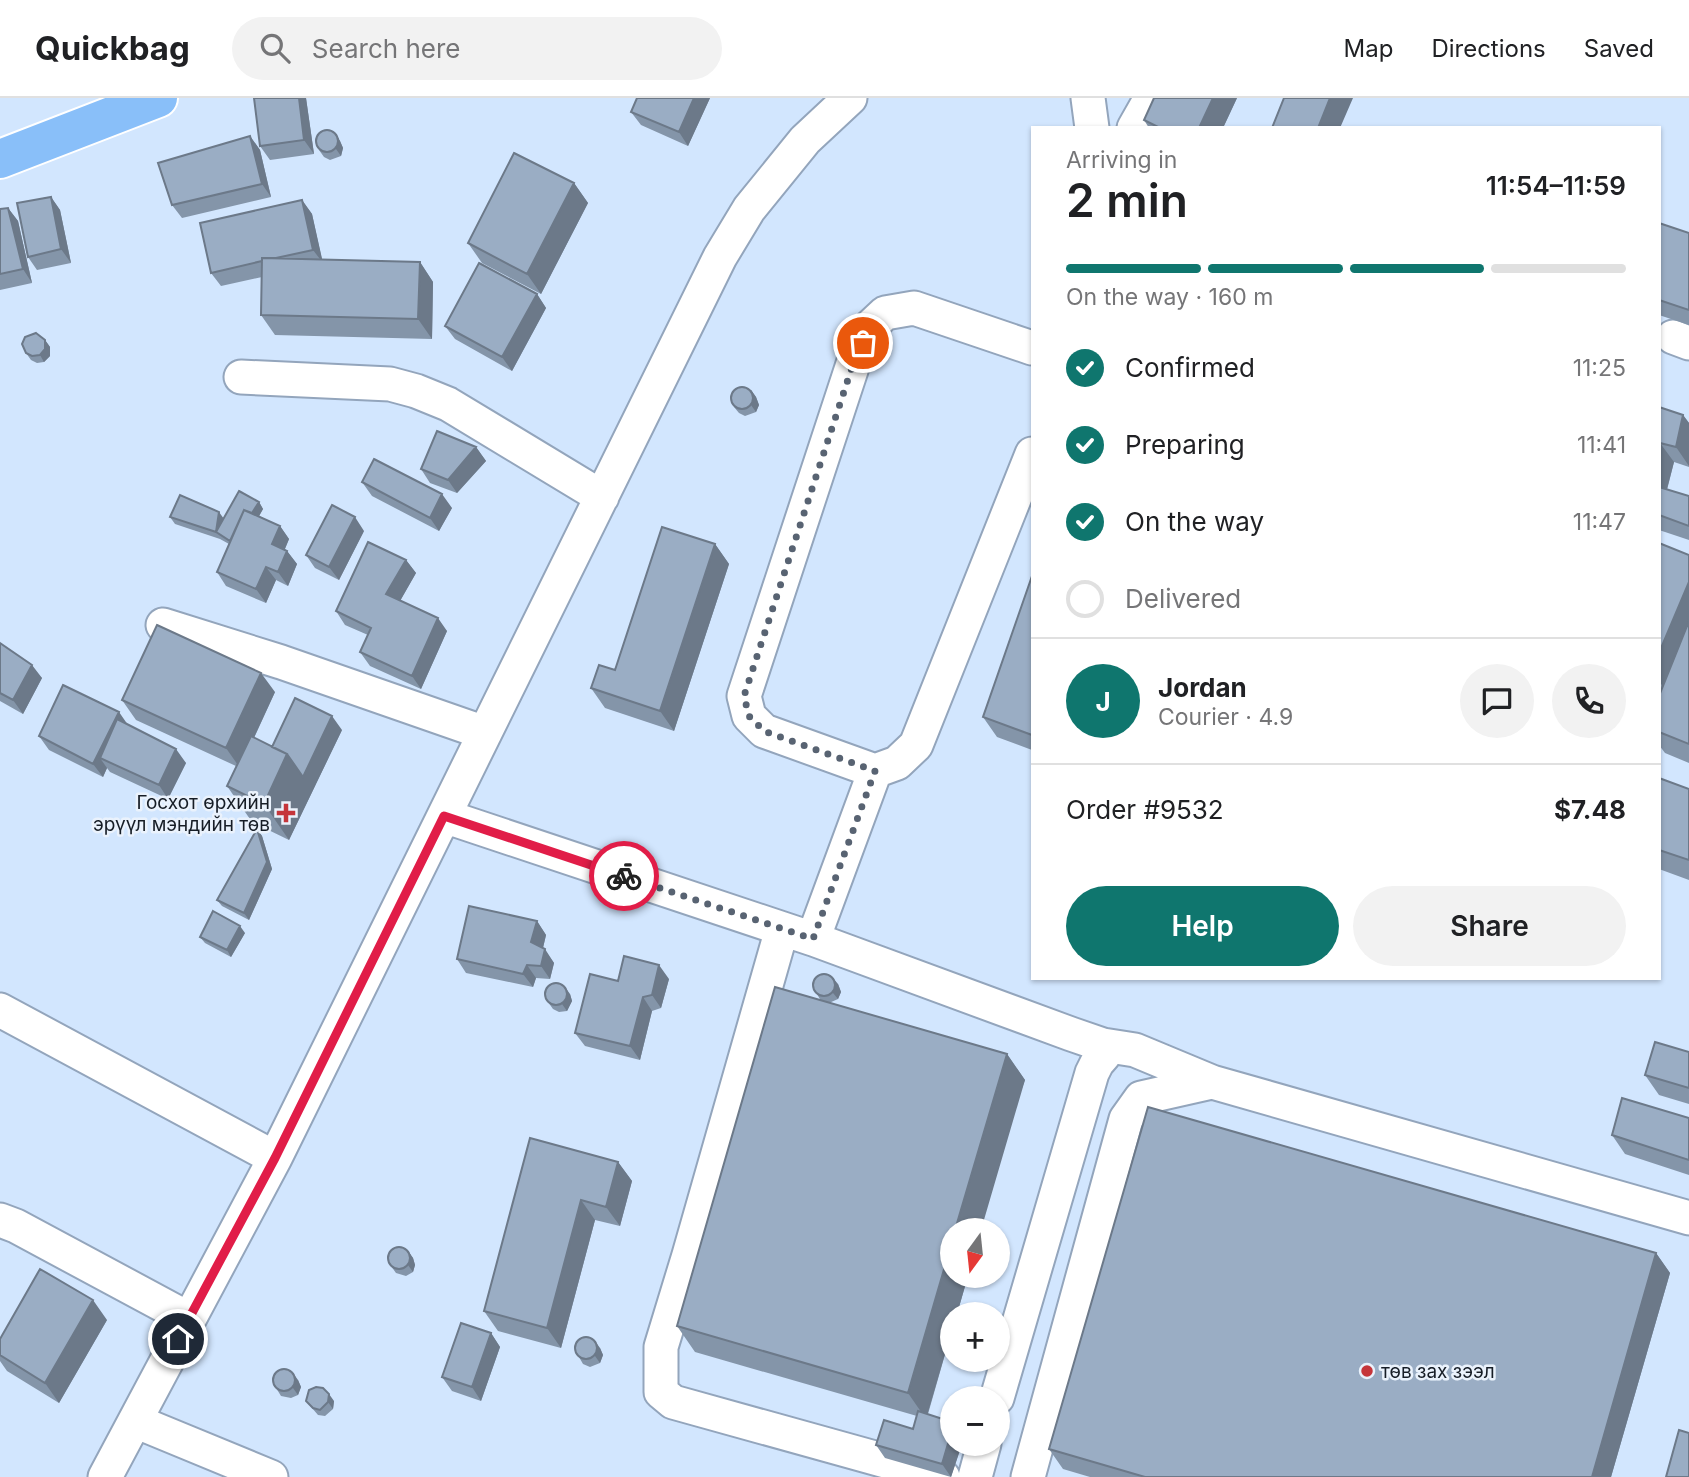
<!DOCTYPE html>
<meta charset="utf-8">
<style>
body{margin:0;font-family:Inter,sans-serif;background:#f2f2f2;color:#202124;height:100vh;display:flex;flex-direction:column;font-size:26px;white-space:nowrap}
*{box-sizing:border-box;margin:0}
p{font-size:23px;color:#757577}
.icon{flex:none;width:38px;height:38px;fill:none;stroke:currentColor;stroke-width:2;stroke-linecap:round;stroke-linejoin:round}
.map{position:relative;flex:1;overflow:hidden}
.details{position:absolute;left:1031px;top:28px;width:630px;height:854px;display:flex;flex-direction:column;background:#fff;border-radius:0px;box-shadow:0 2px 5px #0004}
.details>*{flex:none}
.needle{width:46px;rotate:195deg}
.tools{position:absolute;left:940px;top:1120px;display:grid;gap:14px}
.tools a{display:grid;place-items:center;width:70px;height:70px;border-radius:50%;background:#fff;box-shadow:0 2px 5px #0004;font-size:35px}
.pin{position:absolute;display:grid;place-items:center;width:60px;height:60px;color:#fff;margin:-30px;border:4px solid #fff;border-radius:50%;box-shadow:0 2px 7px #0007}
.courier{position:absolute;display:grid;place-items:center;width:70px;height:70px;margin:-35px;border:5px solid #e11d48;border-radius:50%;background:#fff;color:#222;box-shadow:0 2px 9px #0007}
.summary em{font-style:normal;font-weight:600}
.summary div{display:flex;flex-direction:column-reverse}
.summary{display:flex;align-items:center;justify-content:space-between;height:119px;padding:0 35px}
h1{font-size:46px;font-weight:600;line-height:52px}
.bar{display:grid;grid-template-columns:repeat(4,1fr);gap:10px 7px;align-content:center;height:84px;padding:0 35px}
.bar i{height:9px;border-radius:5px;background:#e0e0e0}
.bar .selected{background:#0f766e}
.bar p{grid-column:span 4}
.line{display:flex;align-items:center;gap:18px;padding:0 35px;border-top:2px solid #e0e0e0}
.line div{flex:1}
.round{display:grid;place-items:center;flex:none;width:74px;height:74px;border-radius:37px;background:#f2f2f2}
ol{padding:0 35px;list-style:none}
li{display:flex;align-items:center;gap:21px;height:77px}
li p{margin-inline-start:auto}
li .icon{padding:7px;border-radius:50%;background:#0f766e;color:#fff;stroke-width:4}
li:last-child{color:#757577}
li i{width:38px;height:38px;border:4px solid #e0e0e0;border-radius:50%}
.action{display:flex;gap:14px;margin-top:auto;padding:14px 35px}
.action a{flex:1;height:80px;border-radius:42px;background:#0f766e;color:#fff;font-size:28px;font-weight:600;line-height:80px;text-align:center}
.action a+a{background:#f2f2f2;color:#202124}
header{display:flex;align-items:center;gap:42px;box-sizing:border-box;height:98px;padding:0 35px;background:#fff;border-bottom:2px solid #e0e0e0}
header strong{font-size:33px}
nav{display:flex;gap:38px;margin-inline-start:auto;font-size:24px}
.search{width:490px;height:63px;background:#f2f2f2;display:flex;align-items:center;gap:18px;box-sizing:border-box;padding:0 24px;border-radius:38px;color:#757577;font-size:26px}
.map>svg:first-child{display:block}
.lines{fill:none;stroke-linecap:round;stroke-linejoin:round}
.minor-casing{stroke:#93a5bc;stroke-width:37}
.major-casing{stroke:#fff;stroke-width:42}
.minor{stroke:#fff;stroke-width:33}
.major{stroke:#89bff9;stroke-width:38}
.wall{fill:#8495a9}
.shaded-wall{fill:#6c7989}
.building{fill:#9aadc4;stroke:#6c7989;stroke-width:2}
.done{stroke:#586372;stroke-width:7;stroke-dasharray:0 12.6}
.route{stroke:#e11d48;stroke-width:9}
.poi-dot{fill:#c5353a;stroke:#eaf2fc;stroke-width:2.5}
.labels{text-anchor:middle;stroke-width:5;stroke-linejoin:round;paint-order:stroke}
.poi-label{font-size:19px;fill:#161d26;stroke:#eaf2fc;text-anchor:end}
</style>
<header>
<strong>Quickbag</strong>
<div class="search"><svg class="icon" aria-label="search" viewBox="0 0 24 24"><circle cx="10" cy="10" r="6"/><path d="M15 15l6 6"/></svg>Search here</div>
<nav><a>Map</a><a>Directions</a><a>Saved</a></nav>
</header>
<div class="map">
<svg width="1689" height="1379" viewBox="0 0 1689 1379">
<rect width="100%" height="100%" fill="#d2e6fe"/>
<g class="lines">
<g class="minor-casing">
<path id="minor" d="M1088 0 1092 30
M1134 30 1151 0
M1673 239 1689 245
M241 279 390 286 416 293 448 306 602 399
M163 527 281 564 485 635
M875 673 764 633 749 618 744 598 855 260 870 229 885 215 914 210 1032 250
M444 718 813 841 875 673 897 665 916 647 1032 356
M782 831 689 1157 661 1249V1294L673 1304 943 1379
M813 841 1071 936 1103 947 1135 952 1212 984 1689 1120
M0 912 275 1060
M0 1122 16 1128 189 1221
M997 1300 1092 975 1097 965 1104 957 1103 947
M135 1323 271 1379
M105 1379 275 1060 720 159 749 111 805 42 850 0
M975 1379 984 1346
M1028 1379 1126 1021 1141 1000 1212 984"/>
</g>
<g class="major-casing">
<path id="major" d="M0 61 158 0"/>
</g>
<use href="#minor" class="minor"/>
<use href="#major" class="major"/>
</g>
<path class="wall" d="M306 0 314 56 270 62 260 48Z
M710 0 688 48 641 27 631 14Z
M1237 0 1223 30H1149L1144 22Z
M336 36 340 43 343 50 341 58 330 62 324 59 319 52Z
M250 38 260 52 271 99 182 120 172 107Z
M574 85 588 105 541 196 482 165 468 145Z
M51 99 60 112 71 165 37 172 28 159Z
M302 102 312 116 322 162 420 164 433 184 432 241 275 237 261 217 262 179 221 188 211 175Z
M8 110 18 123 32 185 0 192V111Z
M1659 125 1689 135V227L1659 217Z
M537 196 546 210 512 273 455 241 445 228Z
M45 242 50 249V258L44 264 37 265 31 262 26 255Z
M751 292 756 299 759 307 756 314 745 318 739 315 734 309Z
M1659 309 1683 317 1689 325V369L1674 364 1667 392 1689 398V442L1659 432Z
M476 349 486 363 457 395 430 385 421 371Z
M362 384 452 410 439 433 372 398Z
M259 404 263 411 259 418 280 428 289 441 285 451 287 453 297 466 288 488 276 482 266 505 226 488 217 474 229 446 220 441 175 426 170 419 223 421Z
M364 433 339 482 315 470 306 457Z
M1659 445 1689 457V665L1665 655 1659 647V598L1661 594H1659Z
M715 446 729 466 674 633 605 610 591 590 615 572Z
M406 462 416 475 400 503 447 533 421 591 370 568 360 554 368 537 345 527 336 513Z
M1032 478V652L997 639 983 619Z
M0 545 42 580 23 616 0 603Z
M275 594 254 640 272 649 342 632 289 742 252 724 227 688 236 668 136 622 122 602Z
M128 626 186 665 168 701 110 674 107 670 103 679 49 652 39 638Z
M1659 680 1689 691V782L1659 771Z
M257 731 262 738 272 771 249 822 222 808 217 802Z
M537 823 546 837 543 850 554 865 550 881 536 880 533 889 466 875 457 861Z
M245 835 231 859 205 845 200 839Z
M669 881 661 910 652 913 640 962 585 948 575 935 618 883Z
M838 886 841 894 838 901 829 905 1007 956 1025 982 952 1178H968L957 1216H952V1232L928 1316 962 1346 951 1379 885 1360 876 1347 913 1331 917 1318 695 1254 677 1228 821 903 817 896Z
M570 896 572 903 567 913 559 914 553 911 548 904Z
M1689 954V1006L1659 997 1645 977Z
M1689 1020V1077L1625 1056 1612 1037Z
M530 1040 618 1064 632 1083 620 1128 595 1122 561 1250 498 1233 484 1213Z
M408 1153 413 1160 415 1167 413 1174 406 1178 396 1175 391 1168Z
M1656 1155 1670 1175 1611 1379H1090L1063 1371 1049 1351Z
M107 1222 59 1305 7 1273 0 1263V1241Z
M491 1235 500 1249 481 1303 452 1293 442 1279Z
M600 1250 603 1257 600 1265 590 1269 583 1266 579 1259Z
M298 1282 301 1289 298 1297 291 1300 281 1298 273 1285Z
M306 1303H334L333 1311 325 1318 318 1317Z"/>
<path class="shaded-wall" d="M299 0H306L314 56 304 42Z
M694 0H710L688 48 679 34Z
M1213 0H1237L1223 30H1199Z
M1330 0H1353L1340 30H1318Z
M336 36 340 43 343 50 341 58 336 51Z
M250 38 260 52 271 99 262 86Z
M574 85 588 105 541 196 527 176Z
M51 99 60 112 71 165 61 151Z
M302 102 312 116 323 165 313 152Z
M8 110 18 123 32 185 23 171Z
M420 164 433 184 432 241 418 221Z
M537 196 546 210 512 273 502 259Z
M45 242 50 249V258L44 264 40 257Z
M751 292 756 299 759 307 756 314 751 307Z
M1683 317 1689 325V368L1676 349Z
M1660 345 1674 364 1663 406 1659 401Z
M476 349 486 363 457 395 448 382Z
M442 396 452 410 439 433 430 420Z
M259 404 263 411 240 452 235 446Z
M219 414 224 421 216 434Z
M355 419 364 433 339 482 329 469Z
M280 428 289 441 281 460 272 446Z
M715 446 729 466 674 633 660 613Z
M287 453 297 466 288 488 278 474Z
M406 462 416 475 396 510 386 496Z
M266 469 276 482 266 505 256 491Z
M1689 484V552L1670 598 1659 583V555Z
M438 520 447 533 421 591 412 578Z
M32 567 42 580 23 616 13 602Z
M261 575 275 594 240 670 226 650Z
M119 614 128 627 100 660 107 670 103 679 93 666Z
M332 618 342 632 289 742 264 706 287 656Z
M176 651 186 665 168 701 159 687Z
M257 731 262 738 272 771 249 822 244 815Z
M537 823 546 837 541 858 531 844Z
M240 828 245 835 231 859 227 852Z
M545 851 554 865 550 881 541 868Z
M527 867 536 880 533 889 523 876Z
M659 867 669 881 661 910 652 897Z
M833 880 838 886 841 894 838 901 833 895Z
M565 889 570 896 572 903 567 913 562 906Z
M643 899 652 913 640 962 630 948Z
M1007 956 1025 982 981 1132H955Z
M618 1064 632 1083 620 1128 606 1109Z
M581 1102 595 1122 561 1250 547 1230Z
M952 1144V1178H968L957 1216H952V1232L926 1321 908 1295Z
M408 1153 413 1160 415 1167 413 1174 408 1167Z
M1656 1155 1670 1175 1611 1379H1592Z
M93 1202 107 1222 59 1305 45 1285Z
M491 1235 500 1249 481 1303 472 1289Z
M595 1243 600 1250 603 1257 600 1265 595 1258Z
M293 1275 298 1282 301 1289 298 1297 293 1290Z
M329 1296 334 1303 333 1311 328 1304Z
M952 1332V1346H962L951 1379 942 1366Z"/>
<path class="building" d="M254 0H299L304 42 260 48Z
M637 0H694L679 34 631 14Z
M1154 0H1213L1199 30H1160L1144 22Z
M1284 0H1330L1318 30H1272Z
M316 43a11 11 0 1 1 22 0a11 11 0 1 1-22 0Z
M250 38 262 86 172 107 158 65Z
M514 55 574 85 527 176 468 145Z
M51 99 61 151 28 159 17 105Z
M302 102 313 152 276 160H262V163L211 175 200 125Z
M8 110 23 171 0 176V111Z
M1659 125 1689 135V212L1659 202Z
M262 160 420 164 418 221 261 217Z
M479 165 537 196 502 259 445 228Z
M36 235 45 242V251L40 257 32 258 26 255 22 246 25 239Z
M731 300a11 11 0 1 1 22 0a11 11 0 1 1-22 0Z
M1659 309 1683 317 1676 349 1660 345 1659 348Z
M437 333 476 349 448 382 421 371Z
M374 361 442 396 430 420 362 384Z
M1659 389 1689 398V428L1659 417Z
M239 393 259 404 252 415 244 412 230 443 216 434 170 419 180 397 219 414 216 434Z
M332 407 355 419 329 469 306 457Z
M244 412 280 428 272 446 287 453 278 474 266 469 256 491 217 474Z
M662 429 715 446 660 613 591 590 599 567 615 572Z
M368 444 406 462 386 496 438 520 412 578 360 554 371 530 336 513Z
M1659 445 1689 457V484L1659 555Z
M1032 478V637L983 619Z
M1689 523V646L1659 634V598Z
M157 527 261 575 226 650 122 602Z
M0 545 32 567 13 602 0 595Z
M63 587 119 614 93 666 39 638Z
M295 600 332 618 303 679 287 656 272 649Z
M117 621 176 651 159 687 100 660Z
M251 638 287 656 264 706 227 688Z
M1659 680 1689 691V762L1659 752Z
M257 731 267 764 244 815 217 802Z
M469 808 537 823 531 844 545 851 541 868 527 867 523 876 457 861Z
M213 813 240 828 227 852 200 839Z
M624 858 659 867 652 897 643 899 630 948 575 935 590 876 618 883Z
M813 887a11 11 0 1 1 22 0a11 11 0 1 1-22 0Z
M545 896a11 11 0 1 1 22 0a11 11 0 1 1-22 0Z
M775 889 1007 956 955 1132H952V1144L908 1295 677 1228Z
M1655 944 1689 954V990L1645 977Z
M1622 1000 1689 1020V1062L1612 1037Z
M1148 1009 1656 1155 1592 1379H1145L1049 1351Z
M530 1040 618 1064 606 1109 581 1102 547 1230 484 1213Z
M388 1160a11 11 0 1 1 22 0a11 11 0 1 1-22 0Z
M40 1171 93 1202 45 1285 0 1257V1241Z
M461 1225 491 1235 472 1289 442 1279Z
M575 1250a11 11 0 1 1 22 0a11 11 0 1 1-22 0Z
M273 1282a11 11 0 1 1 22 0a11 11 0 1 1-22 0Z
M316 1289 323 1290 329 1296 328 1304 320 1312 313 1310 306 1303 309 1292Z
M918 1313 952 1324V1332L942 1366 876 1347 884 1322 913 1331Z
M1679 1332 1689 1335V1379H1666Z"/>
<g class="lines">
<path class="done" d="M624 778 813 841 875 673 764 633 749 618 744 598 855 260 863 245"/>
<path class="route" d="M178 1241 275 1060 444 718 624 778"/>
</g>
<g class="poi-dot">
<path d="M282.5 704.5h7v7h7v7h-7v7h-7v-7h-7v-7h7z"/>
<circle cx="1367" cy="1273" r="7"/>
</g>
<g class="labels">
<g class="poi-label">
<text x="270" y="711">Госхот өрхийн<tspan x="270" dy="22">эрүүл мэндийн төв</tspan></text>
<text x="1381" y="1280" text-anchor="start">төв зах зээл</text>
</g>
</g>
</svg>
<div class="tools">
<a><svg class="needle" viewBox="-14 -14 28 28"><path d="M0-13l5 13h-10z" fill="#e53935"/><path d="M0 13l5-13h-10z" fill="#757577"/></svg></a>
<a>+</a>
<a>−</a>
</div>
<div class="pin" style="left:863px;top:245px;background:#ea580c"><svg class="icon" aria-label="bag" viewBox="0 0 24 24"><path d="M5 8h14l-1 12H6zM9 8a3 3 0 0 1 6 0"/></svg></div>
<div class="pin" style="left:178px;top:1241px;background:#1f2937"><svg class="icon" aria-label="home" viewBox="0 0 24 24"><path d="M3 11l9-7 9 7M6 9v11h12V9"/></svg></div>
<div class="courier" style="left:624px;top:778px"><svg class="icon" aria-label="bike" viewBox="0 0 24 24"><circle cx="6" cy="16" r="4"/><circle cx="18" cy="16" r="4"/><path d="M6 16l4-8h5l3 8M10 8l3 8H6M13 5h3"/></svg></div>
<section class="details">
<div class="summary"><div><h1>2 min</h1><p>Arriving in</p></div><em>11:54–11:59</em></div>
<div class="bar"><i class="selected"></i><i class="selected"></i><i class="selected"></i><i></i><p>On the way · 160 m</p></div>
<ol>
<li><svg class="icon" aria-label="check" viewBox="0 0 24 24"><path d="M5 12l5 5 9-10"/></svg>Confirmed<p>11:25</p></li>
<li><svg class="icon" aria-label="check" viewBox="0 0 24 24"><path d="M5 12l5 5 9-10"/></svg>Preparing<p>11:41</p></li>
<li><svg class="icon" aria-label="check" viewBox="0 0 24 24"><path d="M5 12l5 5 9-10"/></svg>On the way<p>11:47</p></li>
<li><i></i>Delivered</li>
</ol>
<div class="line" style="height:126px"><b class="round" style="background:#0f766e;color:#fff">J</b><div><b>Jordan</b><p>Courier · 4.9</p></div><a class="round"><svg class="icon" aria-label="chat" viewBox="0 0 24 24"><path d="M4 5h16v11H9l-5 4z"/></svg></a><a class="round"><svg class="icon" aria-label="phone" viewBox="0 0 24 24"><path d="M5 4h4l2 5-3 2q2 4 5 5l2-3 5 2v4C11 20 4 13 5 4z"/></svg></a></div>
<div class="line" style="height:91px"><div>Order #9532</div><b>$7.48</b></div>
<div class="action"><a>Help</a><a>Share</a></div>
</section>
</div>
